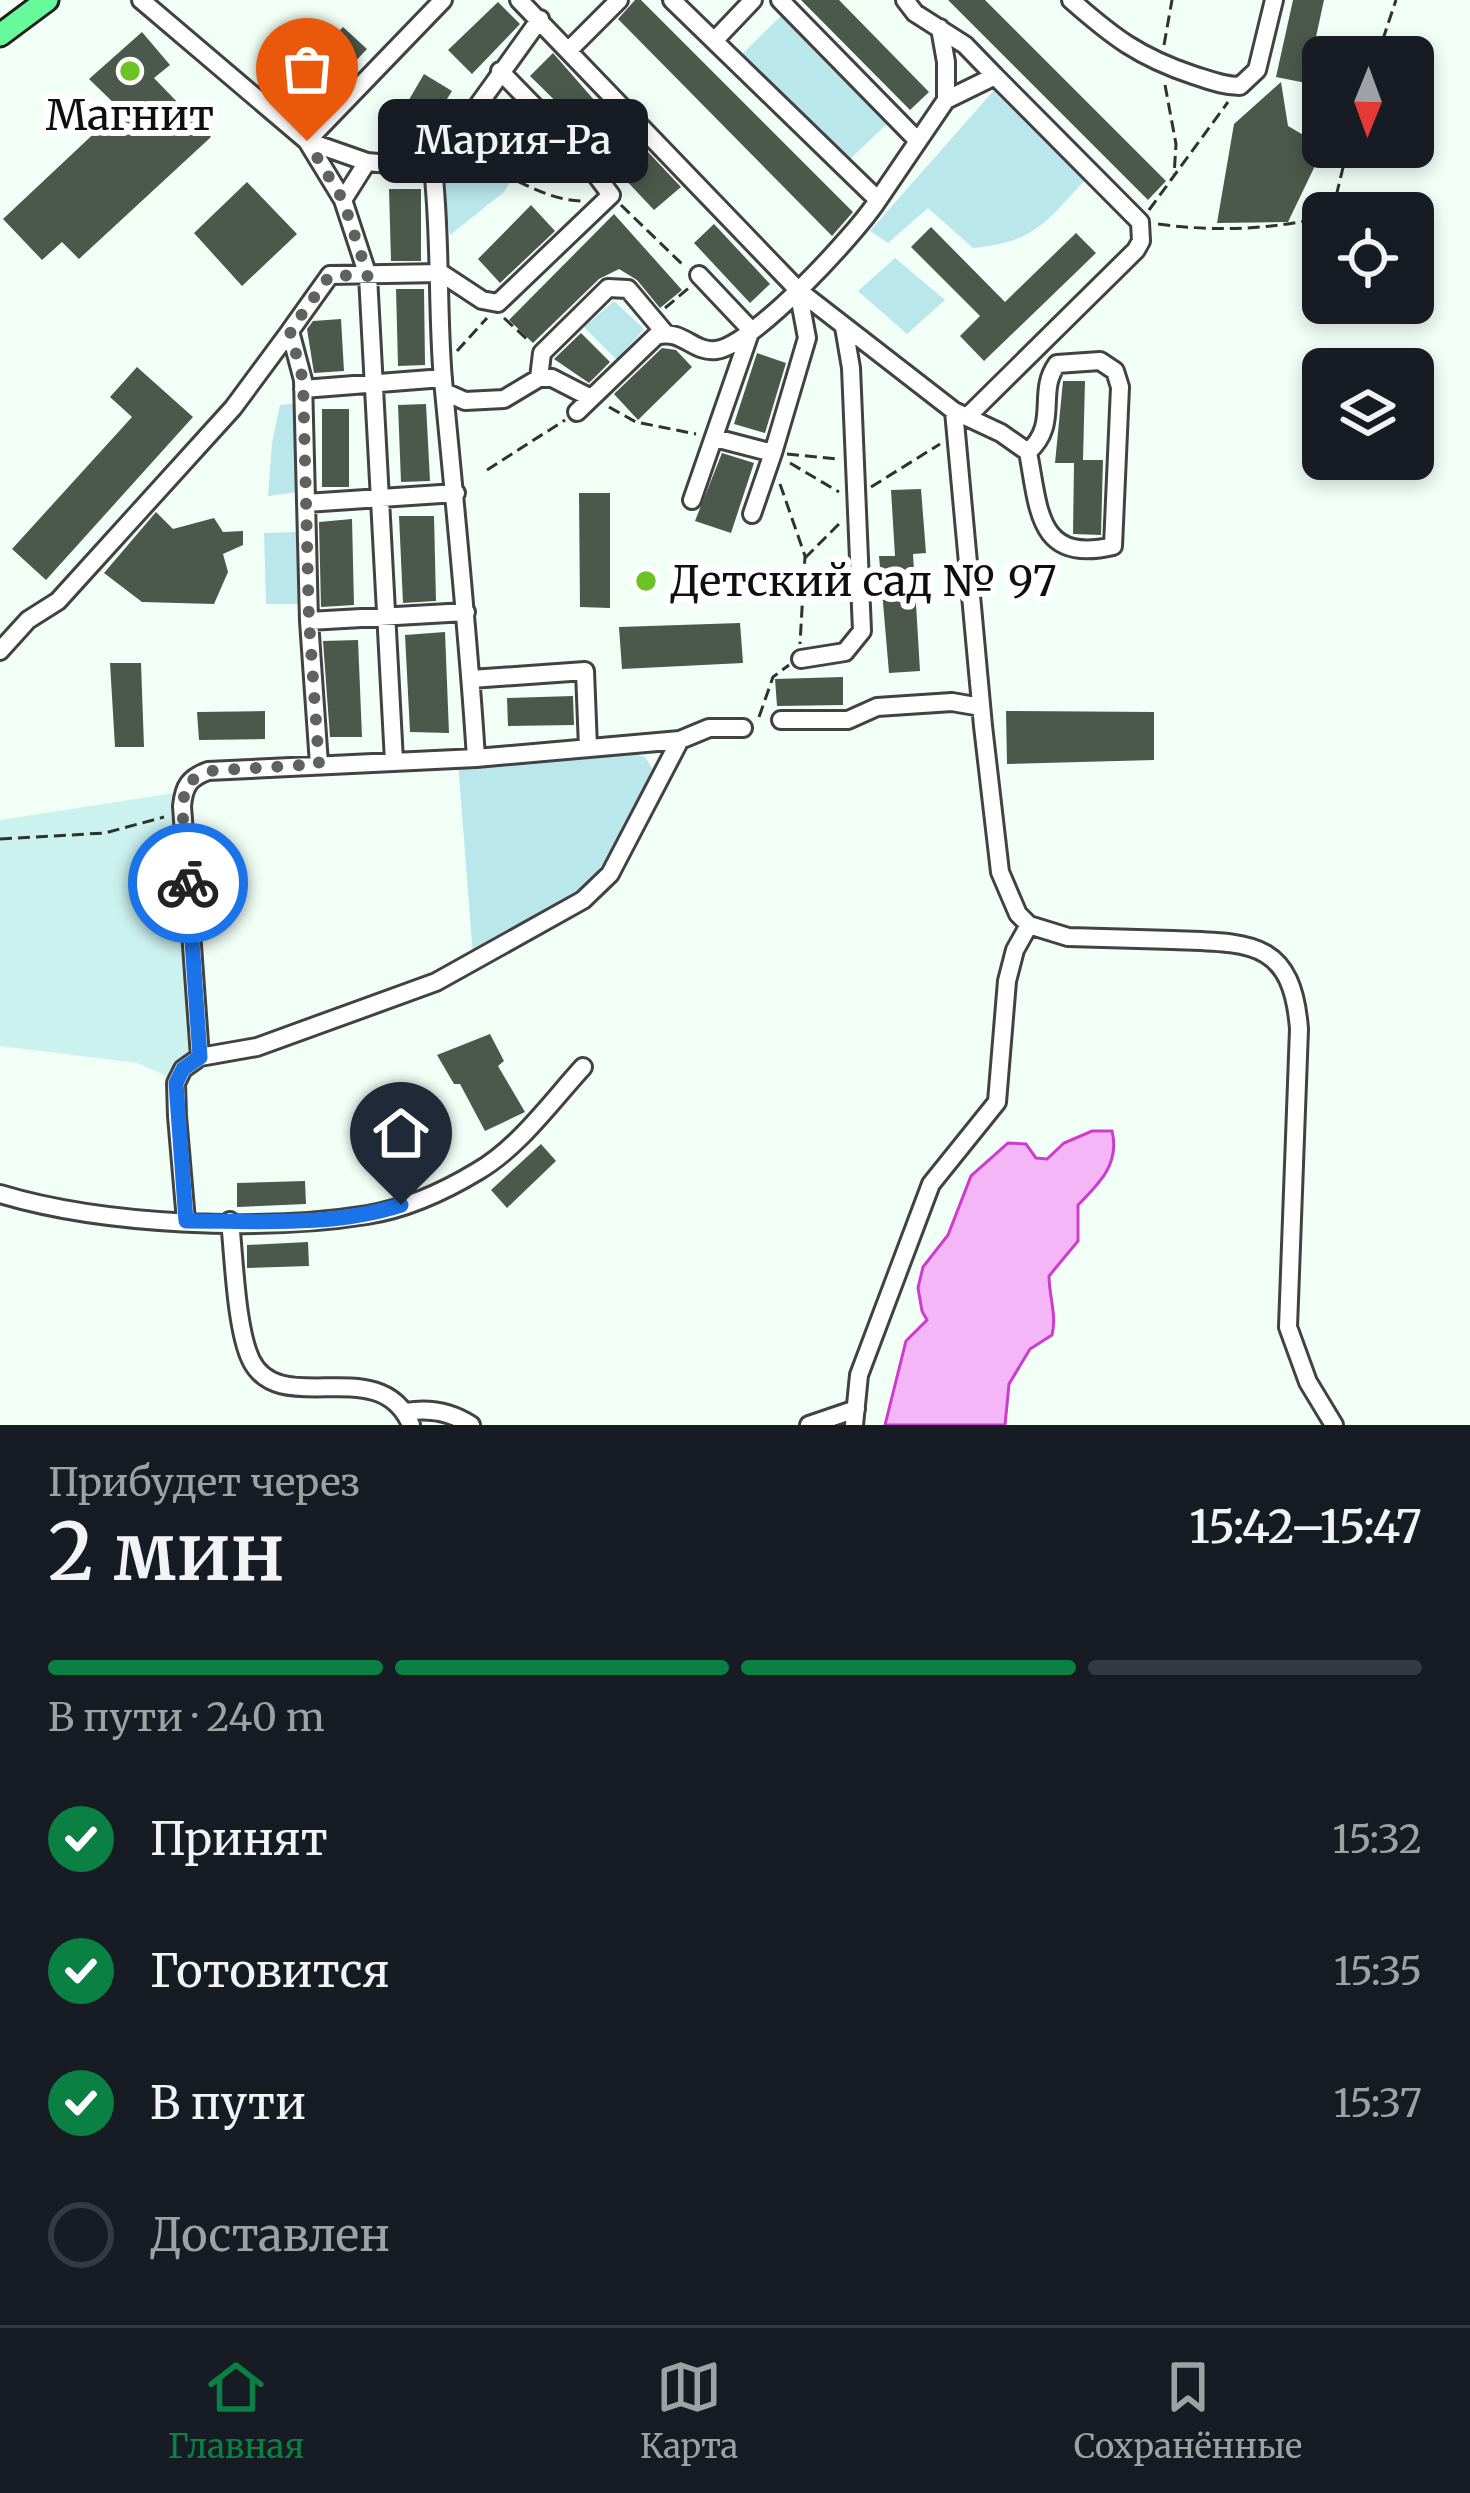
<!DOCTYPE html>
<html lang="ru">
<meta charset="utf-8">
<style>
body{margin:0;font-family:Merriweather,serif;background:#20242c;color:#f1f3f6;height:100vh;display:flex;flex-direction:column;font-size:45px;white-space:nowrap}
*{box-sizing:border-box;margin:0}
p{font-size:39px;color:#9ea1a6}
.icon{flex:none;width:66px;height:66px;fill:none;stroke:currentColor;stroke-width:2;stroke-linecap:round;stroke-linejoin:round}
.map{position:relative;height:1425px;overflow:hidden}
.panel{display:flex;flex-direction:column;background:#171b24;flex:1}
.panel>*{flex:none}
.needle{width:78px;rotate:181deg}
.fabs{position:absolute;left:1302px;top:36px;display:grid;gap:24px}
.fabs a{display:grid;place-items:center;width:132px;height:132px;border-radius:18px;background:#171b24;box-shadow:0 6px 18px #0003;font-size:60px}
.pin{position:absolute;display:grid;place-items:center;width:102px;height:102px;color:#fff;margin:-123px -51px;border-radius:50% 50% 50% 0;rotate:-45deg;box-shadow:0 0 12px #0007}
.pin .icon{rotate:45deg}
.courier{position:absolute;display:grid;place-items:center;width:120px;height:120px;margin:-60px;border:9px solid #1a73e8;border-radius:50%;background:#fff;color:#222;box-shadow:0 3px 15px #0007}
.bubble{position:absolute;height:84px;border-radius:18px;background:#171b24;box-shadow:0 6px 18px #0003;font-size:39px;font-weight:600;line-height:84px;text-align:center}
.head em{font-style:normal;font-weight:600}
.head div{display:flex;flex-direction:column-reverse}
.head{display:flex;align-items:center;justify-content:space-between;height:204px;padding:0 48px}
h1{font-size:78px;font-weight:600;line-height:90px}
.bar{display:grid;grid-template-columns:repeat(4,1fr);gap:18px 12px;align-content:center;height:144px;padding:0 48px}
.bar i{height:15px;border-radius:9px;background:#363941}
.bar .on{background:#0b8043}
.bar p{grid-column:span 4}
ol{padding:0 48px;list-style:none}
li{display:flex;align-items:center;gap:36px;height:132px}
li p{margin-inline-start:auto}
li .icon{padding:12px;border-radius:50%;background:#0b8043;color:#fff;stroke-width:4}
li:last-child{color:#9ea1a6}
li i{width:66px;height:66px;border:6px solid #363941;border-radius:50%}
.tab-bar{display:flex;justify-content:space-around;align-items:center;height:168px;border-top:3px solid #363941;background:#171b24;font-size:33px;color:#9ea1a6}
.tab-bar a{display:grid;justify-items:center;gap:6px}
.tab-bar .on{color:#0b8043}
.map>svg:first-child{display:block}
.green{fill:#bae7eb}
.pitch{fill:#ccf2ef}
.water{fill:#f5b6f7;stroke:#ce3ccf;stroke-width:3}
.building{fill:#4c584c}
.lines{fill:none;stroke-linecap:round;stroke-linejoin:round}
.minor-casing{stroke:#424242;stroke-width:22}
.major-casing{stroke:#202020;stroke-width:27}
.path{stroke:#313131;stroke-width:3;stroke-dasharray:12 6;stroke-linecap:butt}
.minor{stroke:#fff;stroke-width:16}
.major{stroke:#67fa9a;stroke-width:21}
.done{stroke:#5e6360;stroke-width:12;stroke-dasharray:0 21.6}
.route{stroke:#1a73e8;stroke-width:15}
.poi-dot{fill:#6dc225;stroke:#fff;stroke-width:4.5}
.labels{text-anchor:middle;stroke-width:12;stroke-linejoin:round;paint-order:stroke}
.poi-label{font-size:42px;fill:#0f0f0f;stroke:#fff}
</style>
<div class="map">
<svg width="1470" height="1425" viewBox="0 0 1470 1425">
<rect width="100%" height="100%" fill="#f2fff7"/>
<path class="green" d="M784 13 890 121 849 160 739 57Z
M995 89 1086 179C1046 222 1035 242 973 248L928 208 888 243 870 231Z
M448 165 486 167 513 177 504 192 450 235 439 169Z
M895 258 945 300 907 334 858 291Z
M614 301 644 329 617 360 584 327Z
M299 403 298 492 268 496 272 443 280 405Z
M298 532 299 604H266L264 533Z
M633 753 645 757 654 771 602 876 590 891 473 956 458 762Z"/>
<path class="pitch" d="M174 793 195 1053 173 1079 137 1063 0 1046V820Z"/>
<path class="water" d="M1092 1131H1112C1120 1163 1100 1183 1078 1205V1241L1049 1276C1049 1296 1057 1315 1052 1335L1030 1349 1009 1384 1005 1425H885L906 1341 927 1320 922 1311 918 1288 923 1267 948 1235 971 1176 1008 1143 1026 1144 1036 1158 1047 1159 1064 1143Z"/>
<path class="building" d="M635 0H641L853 212 832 236 618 19Z
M801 0H839L929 92 910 110Z
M948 0H985L1166 181 1148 200Z
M1293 0H1324L1306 83 1276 77Z
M498 2 520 24 472 74 448 50Z
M343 27 367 49 319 100 296 79Z
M142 32 170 65 154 78 211 137 79 259 62 242 42 260 3 219 120 109 89 79Z
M553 53 602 109 582 127 530 76Z
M424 74 452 91 415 150 389 134Z
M1281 82 1288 126 1324 147 1288 222 1217 223 1234 124Z
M631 134 681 187 654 210 605 158Z
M247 182 297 234 242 286 194 233Z
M389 189H421V261H391Z
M531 205 555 231 500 283 478 259Z
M614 214 682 290 660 308 637 280 619 269 599 279 533 343 509 320Z
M714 224 770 284 750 303 694 243Z
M931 227 1005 302 1076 233 1096 253 984 361 960 336 980 316 911 247Z
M396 289H424L425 365 398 366Z
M341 319 344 371 314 373 307 329 313 321Z
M581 333 610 362 589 383 554 359Z
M662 348 676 350 692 367 638 420 614 394Z
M757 353 786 363 765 433 734 424Z
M137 367 193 417 46 580 12 549 132 417 110 397Z
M1063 381H1085L1083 460H1103L1101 535 1073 534 1074 463H1055Z
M426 404 430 481 401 482 398 405Z
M322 409H349V487H322Z
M722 453 754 463 731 533 695 521Z
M921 489 926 553 913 554 920 671 889 673 879 556H895L891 490Z
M579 493H610V608L580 607Z
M156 512 173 529 214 518 223 532 243 531V545L223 554 228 572 214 604 142 602 104 573Z
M399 516H434L436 601 403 603Z
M352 519 354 605 321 607 319 522Z
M740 623 743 663 622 669 619 627Z
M445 632 449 733 410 732 405 635Z
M358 640 362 737H330L323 641Z
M110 663H141L144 747H115Z
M843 677V705L777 706 775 679Z
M573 696 574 725 508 726 507 698Z
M265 711V739L199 740 197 712Z
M1006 711 1154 712V760L1007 764Z
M490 1034 504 1061 498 1066 525 1112 485 1131 460 1084H454L437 1055Z
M541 1144 556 1161 507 1208 491 1190Z
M305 1181 306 1204 237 1207V1183Z
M308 1242 309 1266 247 1268V1245Z"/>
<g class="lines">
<g class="minor-casing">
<path id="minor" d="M141 0 307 141 343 200
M519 0 798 290 954 411 1001 433 1028 452C1039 509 1037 564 1113 546L1120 387 1115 371 1100 361 1057 364C1036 393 1060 423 1028 452
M780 0 918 141
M905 0 915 13 965 45 995 76
M1071 0C1113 37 1139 57 1193 75 1209 80 1223 86 1240 86L1257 70 1274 0
M940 28 946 62V100
M714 41 753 0
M569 50 619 0
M578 151 624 109
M367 162 433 168
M878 200 946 100 995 76 1140 222 1141 241 1136 250 967 417
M539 378 542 353 608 288 628 289 665 333
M303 389 443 378
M445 392 465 401 504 399 539 378H552L591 398
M954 411 983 726 1000 872 1018 914 1029 925 1068 937C1103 938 1138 939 1173 940 1249 943 1292 939 1299 1029L1288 1327 1308 1382 1334 1425
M577 412 656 336C682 328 693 353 716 350 754 345 856 234 878 200L672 0
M715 438 773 453 807 338 798 290
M692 500 751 330 699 275
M306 503 456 493
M752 514 773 453
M309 621 466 612
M0 651 28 620 58 601 233 408 290 331
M801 659 845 652 862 631 851 368 844 327
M471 679 585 671 588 748
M781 720H848L877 707 952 702 981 707
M476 758C468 631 455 506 443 380 437 310 441 239 433 168L540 19
M394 761 368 276 343 200 367 162 307 141 443 0
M319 764 309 621 303 380 290 331 330 275 441 273 482 300 498 303 611 195 578 151 500 71
M200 1057 182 806C184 786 189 778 208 771L476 758 680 740 709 728H743
M0 1194C103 1225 261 1232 367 1215 405 1209 445 1191 478 1171 519 1147 551 1102 583 1067
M186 1221 177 1116 176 1083 183 1069 200 1057 257 1047 436 982 583 900 610 874 680 740
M230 1221C234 1258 236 1329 251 1360 280 1420 380 1351 411 1425
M406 1412C429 1408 451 1412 471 1425
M809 1425 856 1409
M854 1425 859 1375 931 1184 997 1102 1007 981 1015 950 1029 925"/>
</g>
<g class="major-casing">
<path id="major" d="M0 35 47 0"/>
</g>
<path class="path" d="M1164 45 1172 0
M1377 57 1396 0
M1165 85 1176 144 1174 176
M468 161C508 171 542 201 583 201
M458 163 548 143
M621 205 683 265
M1149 210 1228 102
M1332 213 1348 147
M1158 224C1210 231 1255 230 1306 221L1323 239
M665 308 690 287
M504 318 528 340
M457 351 487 318
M609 407 636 422 696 434
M787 454 837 459
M790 463 839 492
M487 470 565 420
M780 484 805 556 800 644
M871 487 940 444
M805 558 840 523
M759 717 773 677 789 665
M0 839 105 833 164 817"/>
<use href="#minor" class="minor"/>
<use href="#major" class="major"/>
</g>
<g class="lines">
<path class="done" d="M188 883 182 806 187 783 208 771 319 764 309 621 303 380 290 331 330 275 368 276 343 200 307 141"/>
<path class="route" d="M188 883 200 1057 183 1069 176 1083 186 1221C258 1221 333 1227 401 1205"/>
</g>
<g class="poi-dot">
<circle cx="130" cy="71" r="12"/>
<circle cx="646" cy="581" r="12"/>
</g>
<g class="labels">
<g class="poi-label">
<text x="130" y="130">Магнит</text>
<text x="670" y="596" text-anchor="start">Детский сад № 97</text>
</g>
</g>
</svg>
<div class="fabs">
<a><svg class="needle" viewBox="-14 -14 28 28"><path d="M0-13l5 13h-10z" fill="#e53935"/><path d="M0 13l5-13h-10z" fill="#9ea1a6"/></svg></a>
<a><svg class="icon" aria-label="locate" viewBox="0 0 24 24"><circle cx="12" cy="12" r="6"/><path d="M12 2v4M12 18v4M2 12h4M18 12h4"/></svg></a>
<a><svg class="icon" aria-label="layers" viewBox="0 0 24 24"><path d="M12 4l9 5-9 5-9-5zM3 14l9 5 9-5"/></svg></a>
</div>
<div class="pin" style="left:307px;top:141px;background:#ea580c"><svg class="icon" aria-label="bag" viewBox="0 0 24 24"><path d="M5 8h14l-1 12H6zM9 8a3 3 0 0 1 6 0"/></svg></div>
<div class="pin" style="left:401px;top:1205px;background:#1f2937"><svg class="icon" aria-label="home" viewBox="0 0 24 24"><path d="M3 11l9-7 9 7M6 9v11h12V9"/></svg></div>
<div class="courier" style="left:188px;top:883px"><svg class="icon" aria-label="bike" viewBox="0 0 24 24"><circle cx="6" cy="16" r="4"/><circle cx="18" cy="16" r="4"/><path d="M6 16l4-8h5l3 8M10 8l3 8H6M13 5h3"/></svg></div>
<div class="bubble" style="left:378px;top:99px;width:270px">Мария-Ра</div>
</div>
<section class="panel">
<div class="head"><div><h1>2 мин</h1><p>Прибудет через</p></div><em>15:42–15:47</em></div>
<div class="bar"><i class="on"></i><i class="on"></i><i class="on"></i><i></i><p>В пути · 240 m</p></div>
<ol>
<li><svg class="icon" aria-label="check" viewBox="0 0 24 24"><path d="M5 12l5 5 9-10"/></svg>Принят<p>15:32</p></li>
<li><svg class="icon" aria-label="check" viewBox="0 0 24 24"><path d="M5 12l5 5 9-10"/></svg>Готовится<p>15:35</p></li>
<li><svg class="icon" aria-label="check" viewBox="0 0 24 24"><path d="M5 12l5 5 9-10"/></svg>В пути<p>15:37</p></li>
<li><i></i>Доставлен</li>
</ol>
</section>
<nav class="tab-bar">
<a class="on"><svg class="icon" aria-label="home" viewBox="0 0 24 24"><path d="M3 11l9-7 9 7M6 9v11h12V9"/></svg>Главная</a>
<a><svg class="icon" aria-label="map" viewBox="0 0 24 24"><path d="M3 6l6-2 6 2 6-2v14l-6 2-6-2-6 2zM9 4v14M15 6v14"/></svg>Карта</a>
<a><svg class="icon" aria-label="saved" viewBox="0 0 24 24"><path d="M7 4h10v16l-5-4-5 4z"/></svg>Сохранённые</a>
</nav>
